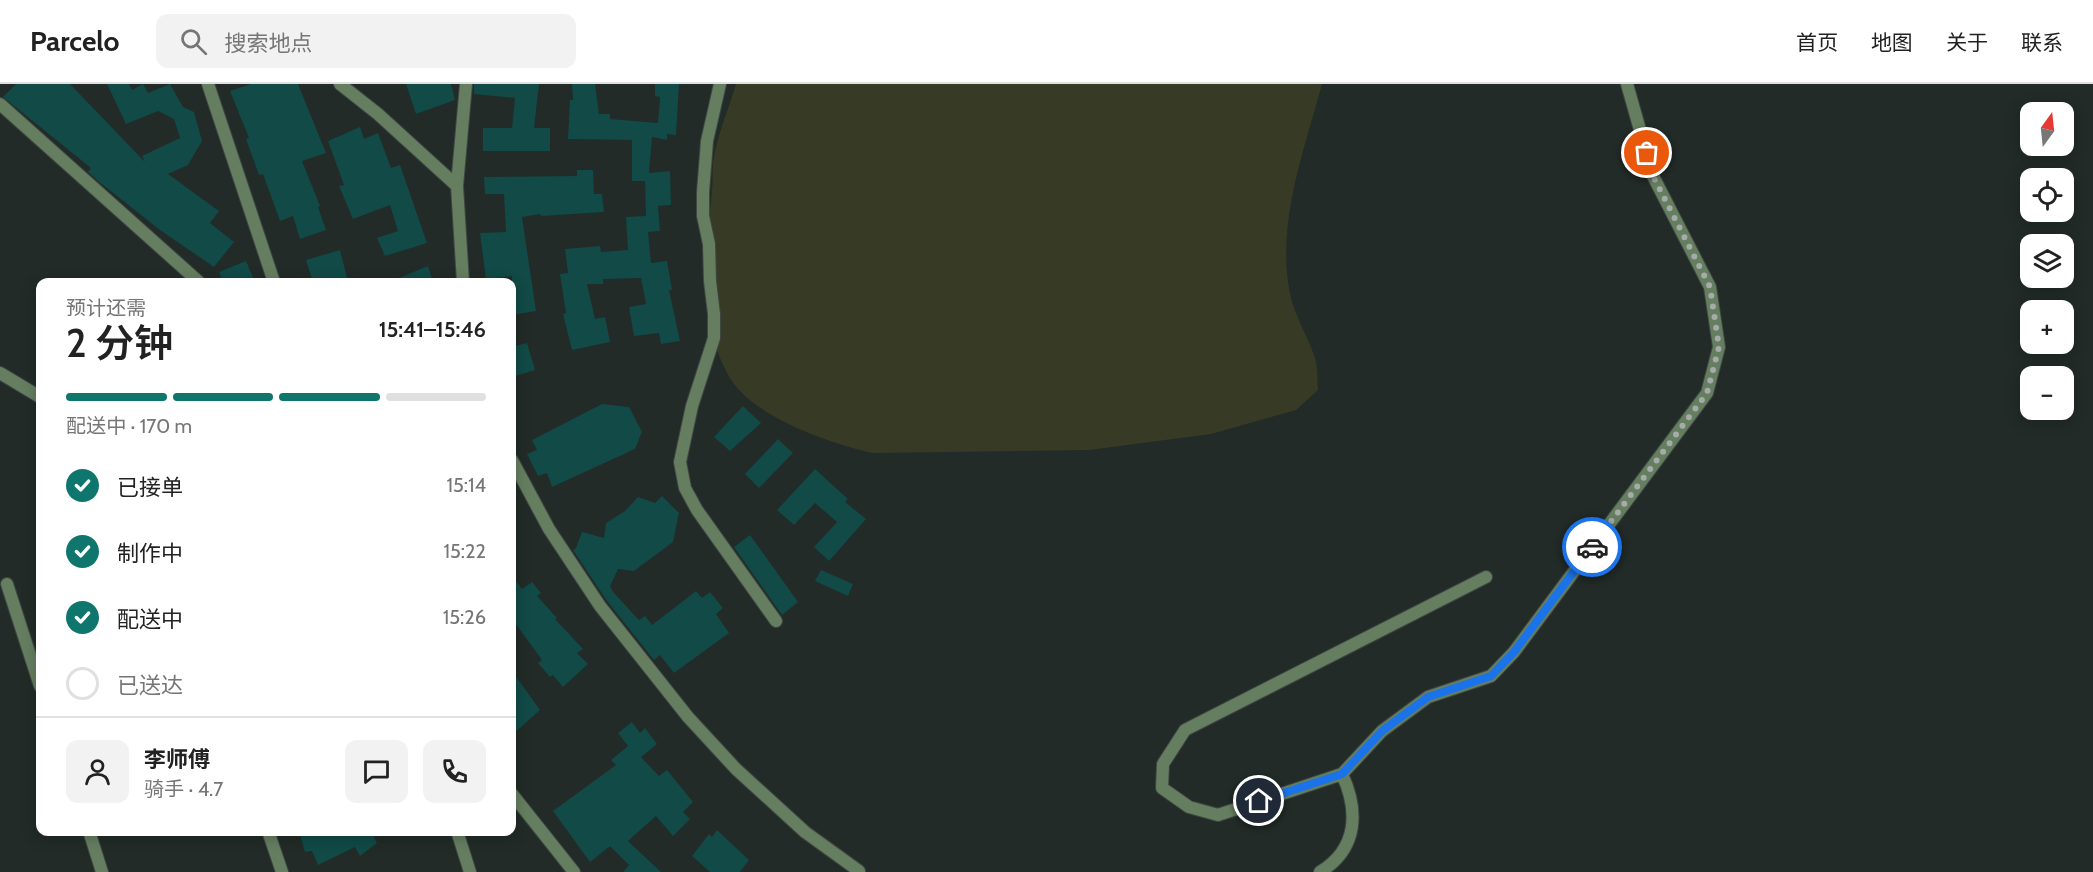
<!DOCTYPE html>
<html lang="zh">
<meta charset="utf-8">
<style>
body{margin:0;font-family:Cabin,"Noto Sans SC",sans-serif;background:#f2f2f2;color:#222;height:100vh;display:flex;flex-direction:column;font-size:22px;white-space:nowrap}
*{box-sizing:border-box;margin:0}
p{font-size:20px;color:#767676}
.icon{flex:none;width:33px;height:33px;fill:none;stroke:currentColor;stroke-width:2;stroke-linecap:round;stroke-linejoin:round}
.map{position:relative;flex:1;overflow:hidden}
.sheet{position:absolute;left:36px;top:194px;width:480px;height:558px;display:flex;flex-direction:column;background:#fff;border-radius:12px;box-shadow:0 3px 15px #0003}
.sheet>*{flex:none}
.needle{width:39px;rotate:15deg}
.buttons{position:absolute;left:2020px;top:18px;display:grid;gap:12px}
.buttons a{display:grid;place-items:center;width:54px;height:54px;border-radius:12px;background:#fff;box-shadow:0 3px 15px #0003;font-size:30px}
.pin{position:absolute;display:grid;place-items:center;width:51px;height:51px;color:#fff;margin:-26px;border:3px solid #fff;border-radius:50%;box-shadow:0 2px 6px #0007}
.courier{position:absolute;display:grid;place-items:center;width:60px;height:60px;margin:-30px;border:4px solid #1a73e8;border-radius:50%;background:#fff;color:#222;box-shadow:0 2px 8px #0007}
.headline em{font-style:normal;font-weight:600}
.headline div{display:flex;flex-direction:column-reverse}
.headline{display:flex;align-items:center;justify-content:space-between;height:102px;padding:0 30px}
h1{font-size:39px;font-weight:600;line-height:45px}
.bar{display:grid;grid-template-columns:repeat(4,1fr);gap:9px 6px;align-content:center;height:72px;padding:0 30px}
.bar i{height:8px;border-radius:4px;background:#e0e0e0}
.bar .on{background:#0f766e}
.bar p{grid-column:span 4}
.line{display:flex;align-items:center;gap:15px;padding:0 30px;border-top:2px solid #e0e0e0}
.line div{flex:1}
.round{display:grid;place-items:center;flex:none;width:63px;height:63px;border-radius:12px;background:#f2f2f2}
ol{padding:0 30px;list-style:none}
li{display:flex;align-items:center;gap:18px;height:66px}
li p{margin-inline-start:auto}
li .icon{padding:6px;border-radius:50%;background:#0f766e;color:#fff;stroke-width:4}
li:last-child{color:#767676}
li i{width:33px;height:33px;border:3px solid #e0e0e0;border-radius:50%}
header{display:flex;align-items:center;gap:36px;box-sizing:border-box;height:84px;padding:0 30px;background:#fff;border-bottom:2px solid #e0e0e0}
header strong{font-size:28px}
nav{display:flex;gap:33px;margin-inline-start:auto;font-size:21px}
.search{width:420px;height:54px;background:#f2f2f2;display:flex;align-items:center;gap:15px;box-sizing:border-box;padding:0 21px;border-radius:12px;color:#767676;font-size:22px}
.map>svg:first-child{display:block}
.green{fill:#373b25}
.building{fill:#114a46}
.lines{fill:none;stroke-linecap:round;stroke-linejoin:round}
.minor-casing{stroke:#3e4743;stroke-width:14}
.minor{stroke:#657e60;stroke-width:12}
.done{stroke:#a4aba8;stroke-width:6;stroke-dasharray:0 10.8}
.route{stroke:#1a73e8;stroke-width:8}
</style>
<header>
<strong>Parcelo</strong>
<div class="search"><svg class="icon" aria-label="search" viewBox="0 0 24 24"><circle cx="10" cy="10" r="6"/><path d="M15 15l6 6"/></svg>搜索地点</div>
<nav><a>首页</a><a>地图</a><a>关于</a><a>联系</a></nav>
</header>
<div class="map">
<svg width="2093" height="788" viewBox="0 0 2093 788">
<rect width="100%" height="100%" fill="#222b27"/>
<path class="green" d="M736 0H1322C1304 67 1276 140 1290 210 1295 233 1308 252 1315 274 1318 284 1317 296 1318 306L1296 326 1211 350 1089 366 873 369C832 360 767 337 738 305 711 273 700 206 704 165 706 146 711 126 712 106 713 97 712 88 713 79 716 54 729 24 736 0Z"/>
<path class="building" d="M16 0H70L145 78 142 72 180 54 174 35 158 27 126 40 107 0H129L132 6 143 0 148 9 170 0 183 23 194 28 202 57 188 81 168 90 219 127 210 139 234 158 214 183 160 146 98 97 88 88 91 84 3 13Z
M251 0H298L326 69 302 77 320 122 318 123 326 146 300 155 293 132 280 137 263 90 259 91 246 55 249 54 230 7Z
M406 0H451L455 16 416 30Z
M474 0H539L534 44H550V67H483V44H512L515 14 474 10Z
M572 0H595L599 30H610V35L658 39 660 13 655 12V0H679L676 51 667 50V56L652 53 649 89 670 87 671 121 658 122 660 147 648 148 651 179 667 177 672 206H669L680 257 661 260 659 249 634 252 629 223 646 220 641 194 603 195V200H587L595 235 605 233 610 258 572 266 563 230 566 229 560 190 568 189 565 165 600 162 601 168 628 166 626 133 646 132 645 97H632V56L568 55 570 16H573Z
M360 43 364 55 378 49 391 84 400 81 427 159 385 172 377 154 398 147 390 121 353 135 339 102 344 101 328 57Z
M577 86H593L594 110H602L604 128 541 132 540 130 522 133 536 227 512 231V192L486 195 480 149 506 148 504 110H485L484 93 577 92Z
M340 166 348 198H313L306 176Z
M246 177 255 198H223L219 188Z
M428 182 433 198H390Z
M527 259 535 286 512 293V263Z
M602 320 629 323 642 348 635 365 552 403 547 389 538 392 527 370 537 366 532 356Z
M743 322 761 339 730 367 714 353Z
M778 355 793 369 759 404 745 390Z
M815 385 848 415 845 418 866 435 829 477 814 463 837 438 815 419 794 441 777 426Z
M662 412 679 429 673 458 634 487 618 485 610 502 613 508 639 536 645 532 652 541 696 507 702 514 710 508 723 524 716 530 729 549 674 589 660 571 654 576 607 517 573 466 576 464 582 448 604 454 606 439 625 427 638 413 655 419Z
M750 451 798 518 782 531 734 463Z
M821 486 853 500 848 512 815 497Z
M512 492 522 505 532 498 541 509 537 512 557 534 555 535 583 565 577 569 588 580 563 603 553 591 550 593 538 579 542 576 512 535Z
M512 587 540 626 512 651Z
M632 638 640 649 645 644 657 660 641 673 659 692 667 686 693 718 683 728 690 735 673 752 656 732 628 757 661 788H623L629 781 610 762 590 778 553 727 616 681 611 676 628 662 618 649Z
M717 746 749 776 740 788H710L692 772 709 750 712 753Z
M299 747H371L377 759 360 772 355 763 318 781 312 767 305 768Z"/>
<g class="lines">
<g class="minor-casing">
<path id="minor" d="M208 0 274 198
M340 0 378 30 457 102
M720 0 707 57 703 108V132L709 160 710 197 714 230V254L692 322 680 378 685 404 697 426 776 537
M0 20 199 198
M463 198 457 102 466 0
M0 289 40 313
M512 376 549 445 600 522 688 633 736 685 805 748 859 787
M1486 493 1185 646 1163 680 1162 704 1189 723 1218 731 1342 690 1382 647 1428 613 1491 592 1514 568 1707 309 1719 263 1710 203 1653 92 1627 0
M7 500 40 602
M512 710 574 788
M89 747 102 788
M268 747 282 788
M457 747 470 788
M1320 788C1358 765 1359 727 1342 690"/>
</g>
<use href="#minor" class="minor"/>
</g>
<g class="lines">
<path class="done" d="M1592 463 1707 309 1719 263 1710 203 1653 92 1647 69"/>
<path class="route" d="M1259 717 1342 690 1382 647 1428 613 1491 592 1514 568 1592 463"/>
</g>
</svg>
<div class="buttons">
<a><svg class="needle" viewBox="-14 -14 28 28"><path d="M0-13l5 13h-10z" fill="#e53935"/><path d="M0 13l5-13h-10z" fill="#767676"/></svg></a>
<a><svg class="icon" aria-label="locate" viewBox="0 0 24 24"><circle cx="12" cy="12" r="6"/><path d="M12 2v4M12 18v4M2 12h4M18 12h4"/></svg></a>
<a><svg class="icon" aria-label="layers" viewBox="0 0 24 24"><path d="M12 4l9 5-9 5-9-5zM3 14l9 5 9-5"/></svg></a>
<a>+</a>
<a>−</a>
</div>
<div class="pin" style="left:1647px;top:69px;background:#ea580c"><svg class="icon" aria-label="bag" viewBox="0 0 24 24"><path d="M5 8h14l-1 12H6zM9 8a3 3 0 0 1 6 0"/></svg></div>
<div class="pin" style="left:1259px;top:717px;background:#1f2937"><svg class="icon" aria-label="home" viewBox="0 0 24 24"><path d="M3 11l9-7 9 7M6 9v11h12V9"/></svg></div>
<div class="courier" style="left:1592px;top:463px"><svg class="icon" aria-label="car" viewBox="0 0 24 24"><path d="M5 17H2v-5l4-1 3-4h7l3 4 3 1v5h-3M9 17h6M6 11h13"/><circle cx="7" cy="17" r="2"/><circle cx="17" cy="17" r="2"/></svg></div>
<section class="sheet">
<div class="headline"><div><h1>2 分钟</h1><p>预计还需</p></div><em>15:41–15:46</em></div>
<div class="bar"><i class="on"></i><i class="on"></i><i class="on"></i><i></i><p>配送中 · 170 m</p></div>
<ol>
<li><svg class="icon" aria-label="check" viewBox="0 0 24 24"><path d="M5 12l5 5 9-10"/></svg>已接单<p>15:14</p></li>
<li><svg class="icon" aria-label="check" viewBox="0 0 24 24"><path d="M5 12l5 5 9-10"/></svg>制作中<p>15:22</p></li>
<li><svg class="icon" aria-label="check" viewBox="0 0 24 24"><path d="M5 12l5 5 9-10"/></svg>配送中<p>15:26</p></li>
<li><i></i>已送达</li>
</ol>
<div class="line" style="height:108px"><a class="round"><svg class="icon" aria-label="person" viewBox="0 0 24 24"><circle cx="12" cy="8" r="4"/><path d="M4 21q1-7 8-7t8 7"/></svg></a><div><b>李师傅</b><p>骑手 · 4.7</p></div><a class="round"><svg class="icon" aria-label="chat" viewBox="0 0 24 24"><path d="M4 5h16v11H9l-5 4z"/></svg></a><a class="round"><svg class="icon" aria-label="phone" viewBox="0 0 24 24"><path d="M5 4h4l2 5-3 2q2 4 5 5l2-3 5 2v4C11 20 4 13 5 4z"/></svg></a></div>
</section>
</div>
